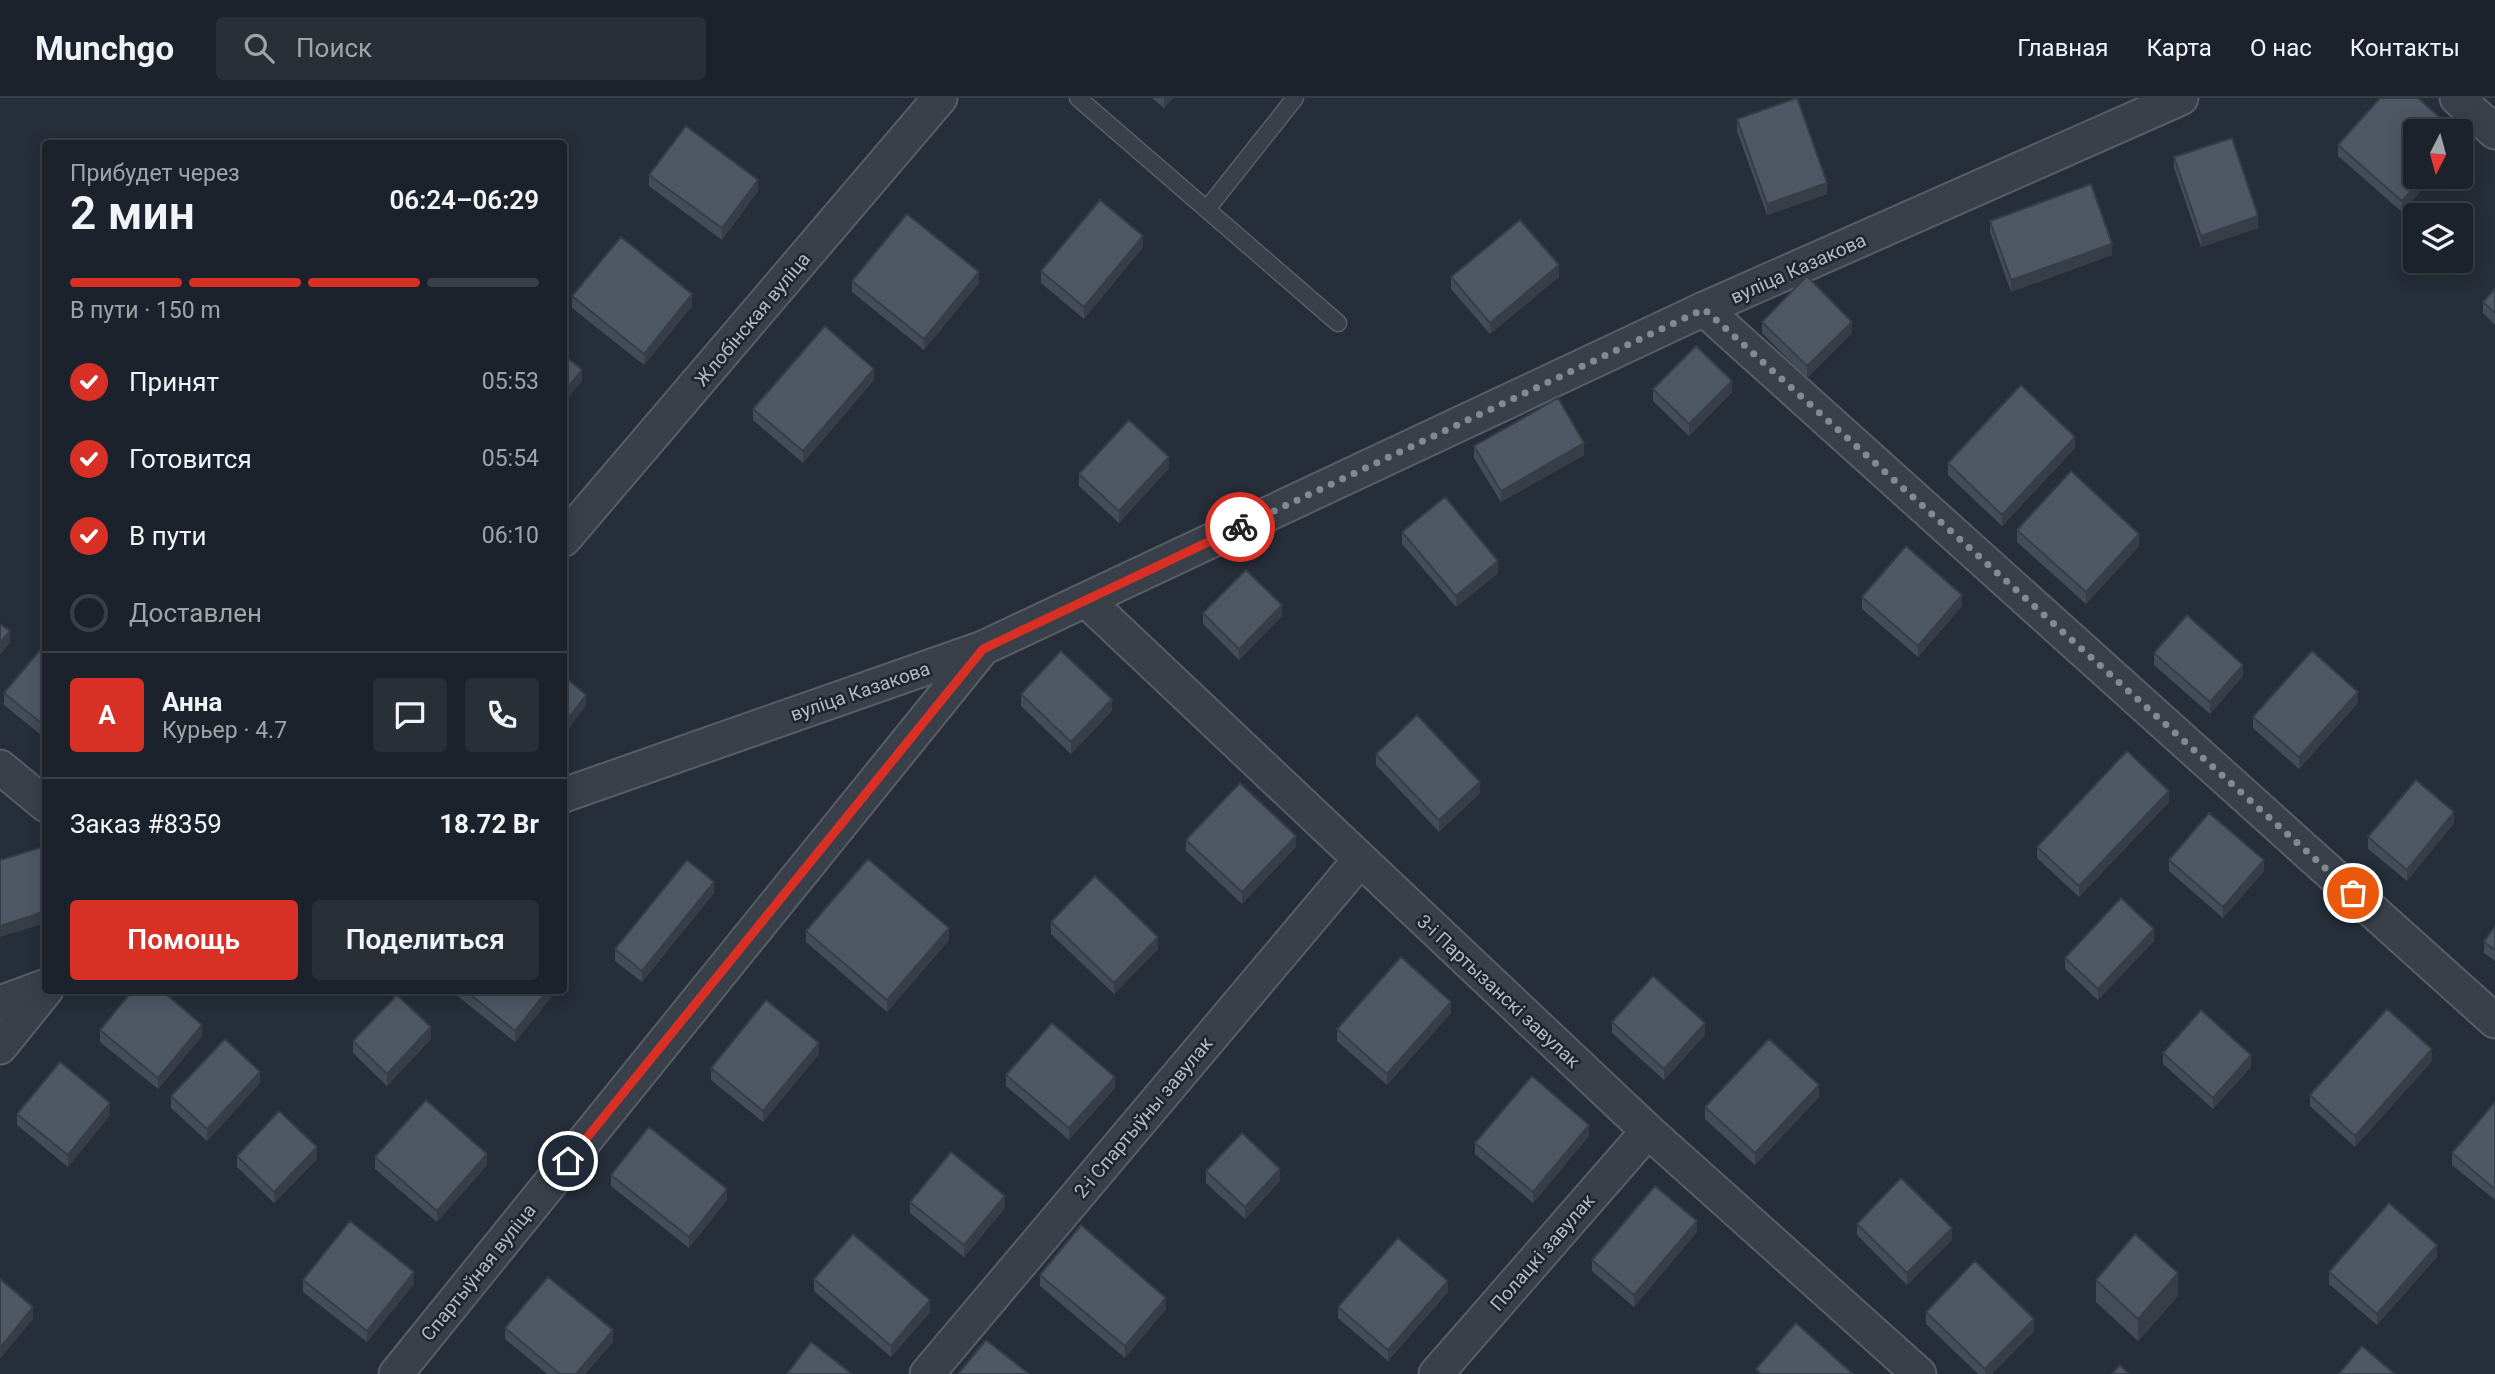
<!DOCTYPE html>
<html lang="ru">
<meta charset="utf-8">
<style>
body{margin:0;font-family:Roboto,sans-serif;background:#292f37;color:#f1f3f6;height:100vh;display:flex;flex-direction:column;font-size:26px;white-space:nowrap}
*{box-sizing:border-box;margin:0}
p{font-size:23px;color:#a0a4a9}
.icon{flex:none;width:38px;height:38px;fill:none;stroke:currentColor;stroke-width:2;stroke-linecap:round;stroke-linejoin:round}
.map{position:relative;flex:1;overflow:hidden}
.side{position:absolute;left:42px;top:42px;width:525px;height:854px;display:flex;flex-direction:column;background:#1c222b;border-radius:7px;box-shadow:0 4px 18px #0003,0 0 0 2px #3a3f47}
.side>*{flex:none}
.needle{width:46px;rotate:186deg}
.buttons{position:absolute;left:2403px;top:21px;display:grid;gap:14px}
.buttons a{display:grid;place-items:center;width:70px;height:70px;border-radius:7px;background:#1c222b;box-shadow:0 4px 18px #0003,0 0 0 2px #3a3f47;font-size:35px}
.pin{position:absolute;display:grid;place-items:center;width:60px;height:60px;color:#fff;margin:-30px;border:4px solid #fff;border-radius:50%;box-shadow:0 2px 7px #0007}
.courier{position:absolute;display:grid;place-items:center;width:70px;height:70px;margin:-35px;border:5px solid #d93025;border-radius:50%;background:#fff;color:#222;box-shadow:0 2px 9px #0007}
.summary em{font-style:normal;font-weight:600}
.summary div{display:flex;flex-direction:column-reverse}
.summary{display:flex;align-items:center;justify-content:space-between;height:119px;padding:0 28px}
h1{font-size:46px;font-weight:600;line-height:52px}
.bar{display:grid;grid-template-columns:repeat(4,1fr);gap:10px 7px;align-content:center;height:84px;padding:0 28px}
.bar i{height:9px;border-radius:5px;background:#3a3f47}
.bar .current{background:#d93025}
.bar p{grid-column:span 4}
.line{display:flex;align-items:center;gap:18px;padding:0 28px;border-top:2px solid #3a3f47}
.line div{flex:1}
.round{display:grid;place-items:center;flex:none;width:74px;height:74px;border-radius:7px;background:#292f37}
ol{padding:0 28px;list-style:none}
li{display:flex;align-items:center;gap:21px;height:77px}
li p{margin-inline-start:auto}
li .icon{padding:7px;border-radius:50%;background:#d93025;color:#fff;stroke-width:4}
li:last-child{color:#a0a4a9}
li i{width:38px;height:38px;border:4px solid #3a3f47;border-radius:50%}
.cta{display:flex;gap:14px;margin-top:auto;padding:14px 28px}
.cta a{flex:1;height:80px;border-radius:7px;background:#d93025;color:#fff;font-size:28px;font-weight:600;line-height:80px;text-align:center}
.cta a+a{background:#292f37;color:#f1f3f6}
header{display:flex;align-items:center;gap:42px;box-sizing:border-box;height:98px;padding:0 35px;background:#1c222b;border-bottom:2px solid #3a3f47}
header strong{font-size:33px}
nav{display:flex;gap:38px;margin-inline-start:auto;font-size:24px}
.search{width:490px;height:63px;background:#292f37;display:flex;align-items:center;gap:18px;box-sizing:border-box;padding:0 24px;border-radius:7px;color:#a0a4a9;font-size:26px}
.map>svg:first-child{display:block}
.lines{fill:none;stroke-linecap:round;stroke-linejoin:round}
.lane-casing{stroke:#575e68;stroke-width:19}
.street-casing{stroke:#575e68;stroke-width:37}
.lane{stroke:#39404a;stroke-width:16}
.street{stroke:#39404a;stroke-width:33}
.wall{fill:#434c57}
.shaded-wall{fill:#373e47}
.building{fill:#4e5865;stroke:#373e47;stroke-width:2}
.done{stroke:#828a94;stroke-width:7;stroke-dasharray:0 12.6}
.route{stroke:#d93025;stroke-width:9}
.labels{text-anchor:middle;stroke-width:5;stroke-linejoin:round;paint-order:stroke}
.street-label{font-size:19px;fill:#b4bbc5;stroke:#1e252f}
</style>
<header>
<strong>Munchgo</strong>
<div class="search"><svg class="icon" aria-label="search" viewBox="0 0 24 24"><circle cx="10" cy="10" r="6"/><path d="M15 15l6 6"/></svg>Поиск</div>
<nav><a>Главная</a><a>Карта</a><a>О нас</a><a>Контакты</a></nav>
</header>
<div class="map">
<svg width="2495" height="1276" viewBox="0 0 2495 1276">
<rect width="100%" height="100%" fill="#252e39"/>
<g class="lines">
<g class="lane-casing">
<path id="lane" d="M1078 0 1338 225
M1207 111 1295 0"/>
</g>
<g class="street-casing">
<path id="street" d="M2457 0 2495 34
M1704 211 2495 923
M564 441 940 0
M1086 502 1648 1033 1919 1276
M0 669 46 707
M564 697 983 550 1704 211 2181 0
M0 905 46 888
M0 949 46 892
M396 1276 983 550
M927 1276 1360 762
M1436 1276 1648 1033"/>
</g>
<use href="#lane" class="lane"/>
<use href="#street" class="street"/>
</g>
<path class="wall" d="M1152 0H1173L1164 10Z
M2418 0 2402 114 2338 58V47Z
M1737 21 1827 96 1767 117 1737 33Z
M2174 59 2258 130 2201 149 2174 70Z
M649 77 758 93 722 142 649 88Z
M1990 123 2112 157 2011 194 1990 134Z
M1143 149 1084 221 1041 185V173Z
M1451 179H1559L1490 236 1451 191Z
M852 183 979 185 924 252 852 194Z
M2495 191V227L2483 215V204Z
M572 198 692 208 644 267 572 210Z
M1762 224 1852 235 1807 280 1762 235Z
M874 282 803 365 753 322V311Z
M1653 291 1732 294 1689 338 1653 303Z
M1474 348 1584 357 1501 404 1474 360Z
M2075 350 2002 428 1948 377V365Z
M1169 370 1119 425 1079 388V376Z
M2017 432 2139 448 2086 506 2017 444Z
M1402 434 1498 475 1456 509 1402 446Z
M1862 499 1962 508 1918 559 1862 511Z
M1203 515 1282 518 1239 562 1203 526Z
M2154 555 2243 578 2210 616 2154 567Z
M46 557V641L4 607V595Z
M1021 596 1112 613 1071 656 1021 608Z
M2358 605 2299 671 2253 630V619Z
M1376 656 1480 695 1439 734 1376 667Z
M2169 704 2079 799 2037 760V749Z
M2454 725 2407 783 2368 751V739Z
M1186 742 1296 749 1242 806 1186 753Z
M2169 762 2264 773 2223 820 2169 773Z
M714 795 642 884 615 863V851Z
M1051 824 1158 851 1114 896 1051 836Z
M2495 828V863L2484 855V844Z
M806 833 949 842 887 914 806 844Z
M2154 843 2098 902 2065 871V860Z
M450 892H557L515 944Z
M1451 915 1387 987 1337 943V931Z
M1612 924 1705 937 1664 982 1612 935Z
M100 932 202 938 158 991 100 944Z
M431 941 387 988 353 955V943Z
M2163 955 2251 969 2213 1011 2163 966Z
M819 956 763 1024 711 982V970Z
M2432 963 2355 1049 2310 1008V997Z
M1006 977 1115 990 1069 1042 1006 988Z
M260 985 207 1043 171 1010V998Z
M1819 999 1755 1067 1705 1021V1009Z
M2495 1004V1102L2452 1067V1055Z
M17 1016 110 1017 68 1069 17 1027Z
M1589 1038 1533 1105 1475 1056V1045Z
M237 1058 317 1061 274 1105 237 1069Z
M375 1059 487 1067 437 1124 375 1071Z
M1206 1073 1280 1083 1245 1121 1206 1085Z
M611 1077 727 1102 689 1150 611 1088Z
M910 1104 1005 1110 964 1159 910 1115Z
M1857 1126 1952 1142 1907 1187 1857 1137Z
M1697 1134 1634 1209 1592 1173V1162Z
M2437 1159 2377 1227 2329 1186V1174Z
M1040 1177 1166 1211 1125 1260 1040 1188Z
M814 1181 930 1214 891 1259 814 1193Z
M303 1182 414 1186 367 1244 303 1194Z
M2096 1182 2178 1198 2138 1243 2096 1204Z
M1448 1194 1388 1263 1338 1220V1209Z
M1926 1214 2034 1233 1992 1276H1978L1926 1226Z
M505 1230 613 1244 585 1276H547L505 1241Z"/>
<path class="shaded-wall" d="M1164 0H1173L1164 10Z
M2424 79H2434L2402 114V103Z
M758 82V93L722 142V130Z
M1827 85V96L1767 117V106Z
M2258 118V130L2201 149V138Z
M1143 138V149L1084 221V209Z
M2112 146V157L2011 194V182Z
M1559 167V179L1490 236V225Z
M979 174V185L924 252V241Z
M692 196V208L644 267V256Z
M1852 224V235L1807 280V268Z
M874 271V282L803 365V353Z
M582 272V283L564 305V294Z
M1732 283V294L1689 338V326Z
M2075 339V350L2002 428V417Z
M1584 345V357L1501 404V393Z
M1169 359V370L1119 425V413Z
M2139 436V448L2086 506V494Z
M1498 463V475L1456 509V498Z
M1962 497V508L1918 559V548Z
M1282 507V518L1239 562V551Z
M10 533V545L0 557V545Z
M2243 567V578L2210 616V604Z
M2358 594V605L2299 671V659Z
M586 597V608L564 637V626Z
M1112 601V613L1071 656V644Z
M1480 684V695L1439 734V722Z
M2169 693V704L2079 799V788Z
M2454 714V725L2407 783V772Z
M1296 738V749L1242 806V794Z
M2264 762V773L2223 820V809Z
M714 784V795L642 884V873Z
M46 813V825L0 839V828Z
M949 830V842L887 914V902Z
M2154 831V843L2098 902V891Z
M1158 839V851L1114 896V885Z
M548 892H557L515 944V933Z
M1451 904V915L1387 987V976Z
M1705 925V937L1664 982V971Z
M202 927V938L158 991V980Z
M431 929V941L387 988V976Z
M819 945V956L763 1024V1013Z
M2432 951V963L2355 1049V1038Z
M2251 957V969L2213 1011V1000Z
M260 974V985L207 1043V1031Z
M1115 979V990L1069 1042V1030Z
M1819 987V999L1755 1067V1055Z
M110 1005V1017L68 1069V1057Z
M1589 1027V1038L1533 1105V1094Z
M317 1049V1061L274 1105V1094Z
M487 1056V1067L437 1124V1113Z
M1280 1071V1083L1245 1121V1109Z
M727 1091V1102L689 1150V1139Z
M1005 1098V1110L964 1159V1147Z
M1697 1123V1134L1634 1209V1197Z
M1952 1130V1142L1907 1187V1175Z
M2437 1147V1159L2377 1227V1216Z
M414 1174V1186L367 1244V1233Z
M2178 1175V1198L2138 1243V1221Z
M1448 1183V1194L1388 1263V1252Z
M1166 1200V1211L1125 1260V1248Z
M930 1202V1214L891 1259V1248Z
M33 1209V1221L0 1261V1250Z
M2034 1221V1233L1992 1276H1985V1271Z
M613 1232V1244L585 1276H576Z"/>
<path class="building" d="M1797 0 1827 85 1767 106 1737 21Z
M2380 0H2418L2455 33H2415V79H2424L2402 103 2338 47Z
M686 28 758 82 722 130 649 77Z
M2232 40 2258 118 2201 138 2174 59Z
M2091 86 2112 146 2011 182 1990 123Z
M1100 102 1143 138 1084 209 1041 173Z
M907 116 979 174 924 241 852 183Z
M1520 122 1559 167 1490 225 1451 179Z
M621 139 692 196 644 256 572 198Z
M1807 178 1852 224 1807 268 1762 224Z
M2495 191V215L2483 204Z
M825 228 874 271 803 353 753 311Z
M1696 248 1732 283 1689 326 1653 291Z
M564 257 582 272 564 294Z
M2021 287 2075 339 2002 417 1948 365Z
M1558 300 1584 345 1501 393 1474 348Z
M1129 322 1169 359 1119 413 1079 376Z
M2071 373 2139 436 2086 494 2017 432Z
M1445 399 1498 463 1456 498 1402 434Z
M1906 448 1962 497 1918 548 1862 499Z
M1246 472 1282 507 1239 551 1203 515Z
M2187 517 2243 567 2210 604 2154 555Z
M0 526 10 533 0 545Z
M40 552 46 557V629L4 595Z
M1061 553 1112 601 1071 644 1021 596Z
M2312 553 2358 594 2299 659 2253 619Z
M564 578 586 597 564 626Z
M1417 617 1480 684 1439 722 1376 656Z
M2127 653 2169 693 2079 788 2037 749Z
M2416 682 2454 714 2407 772 2368 739Z
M1240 685 1296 738 1242 794 1186 742Z
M2209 715 2264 762 2223 809 2169 762Z
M46 748V813L0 828V762Z
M868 761 949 830 887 902 806 833Z
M687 762 714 784 642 873 615 851Z
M1095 778 1158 839 1114 885 1051 824Z
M2121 800 2154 831 2098 891 2065 860Z
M2495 828V852L2484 844Z
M1401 859 1451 904 1387 976 1337 931Z
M1653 878 1705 925 1664 971 1612 924Z
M133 892H161L202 927 158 980 100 932Z
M465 892H548L515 933Z
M397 897 431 929 387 976 353 943Z
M766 902 819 945 763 1013 711 970Z
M2387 911 2432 951 2355 1038 2310 997Z
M2201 912 2251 957 2213 1000 2163 955Z
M1052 925 1115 979 1069 1030 1006 977Z
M225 941 260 974 207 1031 171 998Z
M1769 941 1819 987 1755 1055 1705 1009Z
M60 964 110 1005 68 1057 17 1016Z
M1532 978 1589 1027 1533 1094 1475 1045Z
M426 1002 487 1056 437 1113 375 1059Z
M2495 1004V1091L2452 1055Z
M279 1013 317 1049 274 1094 237 1058Z
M649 1029 727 1091 689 1139 611 1077Z
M1242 1035 1280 1071 1245 1109 1206 1073Z
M951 1054 1005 1098 964 1147 910 1104Z
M1901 1080 1952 1130 1907 1175 1857 1126Z
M1655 1088 1697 1123 1634 1197 1592 1162Z
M2389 1105 2437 1147 2377 1216 2329 1174Z
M350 1123 414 1174 367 1233 303 1182Z
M1081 1127 1166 1200 1125 1248 1040 1177Z
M853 1136 930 1202 891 1248 814 1181Z
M2135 1136 2178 1175 2138 1221 2096 1182Z
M1398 1140 1448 1183 1388 1252 1338 1209Z
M1975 1163 2034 1221 1985 1271 1926 1214Z
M548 1179 613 1232 576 1276H560L505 1230Z
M0 1181 33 1209 0 1250Z
M1796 1225 1853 1276H1761L1756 1271Z
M986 1242 1029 1276H958Z
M811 1244 852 1276H787Z
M2362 1248 2395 1276H2339Z
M2120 1267 2129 1276H2112Z"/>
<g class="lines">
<path class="done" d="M1240 429 1704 211 2353 795"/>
<path class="route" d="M568 1063 983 551 1240 429"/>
</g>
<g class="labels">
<g class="street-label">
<text transform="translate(1798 170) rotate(-24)" y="7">вуліца Казакова</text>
<text transform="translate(752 221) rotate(-50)" y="7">Жлобінская вуліца</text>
<text transform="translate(860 593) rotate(-19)" y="7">вуліца Казакова</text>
<text transform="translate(1499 893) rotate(43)" y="7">3-і Партызанскі завулак</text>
<text transform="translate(1143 1019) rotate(-50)" y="7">2-і Спартыўны завулак</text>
<text transform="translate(1542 1154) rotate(-49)" y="7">Полацкі завулак</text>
<text transform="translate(478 1174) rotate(-51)" y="7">Спартыўная вуліца</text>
</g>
</g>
</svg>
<div class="buttons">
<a><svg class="needle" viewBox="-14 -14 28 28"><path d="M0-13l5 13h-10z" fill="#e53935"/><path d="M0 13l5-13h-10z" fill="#a0a4a9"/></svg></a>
<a><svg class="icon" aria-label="layers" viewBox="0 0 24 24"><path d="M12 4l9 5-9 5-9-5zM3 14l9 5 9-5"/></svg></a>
</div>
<div class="pin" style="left:2353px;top:795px;background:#ea580c"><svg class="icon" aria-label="bag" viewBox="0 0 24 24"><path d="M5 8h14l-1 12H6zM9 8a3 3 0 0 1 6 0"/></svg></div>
<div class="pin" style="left:568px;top:1063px;background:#1f2937"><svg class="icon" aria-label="home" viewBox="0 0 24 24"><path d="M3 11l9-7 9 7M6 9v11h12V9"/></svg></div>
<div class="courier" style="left:1240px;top:429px"><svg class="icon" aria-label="bike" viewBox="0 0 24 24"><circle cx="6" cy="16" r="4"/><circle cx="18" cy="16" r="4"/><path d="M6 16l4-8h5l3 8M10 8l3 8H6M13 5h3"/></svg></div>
<section class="side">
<div class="summary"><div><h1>2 мин</h1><p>Прибудет через</p></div><em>06:24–06:29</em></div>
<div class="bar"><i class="current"></i><i class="current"></i><i class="current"></i><i></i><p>В пути · 150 m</p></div>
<ol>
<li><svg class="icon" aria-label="check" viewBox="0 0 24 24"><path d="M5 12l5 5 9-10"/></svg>Принят<p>05:53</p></li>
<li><svg class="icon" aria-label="check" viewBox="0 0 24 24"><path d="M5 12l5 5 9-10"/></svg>Готовится<p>05:54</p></li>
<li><svg class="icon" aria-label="check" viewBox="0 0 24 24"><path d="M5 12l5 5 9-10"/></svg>В пути<p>06:10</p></li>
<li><i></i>Доставлен</li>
</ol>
<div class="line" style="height:126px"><b class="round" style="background:#d93025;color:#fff">А</b><div><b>Анна</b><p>Курьер · 4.7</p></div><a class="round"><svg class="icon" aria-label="chat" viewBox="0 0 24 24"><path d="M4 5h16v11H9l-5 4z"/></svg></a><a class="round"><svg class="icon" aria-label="phone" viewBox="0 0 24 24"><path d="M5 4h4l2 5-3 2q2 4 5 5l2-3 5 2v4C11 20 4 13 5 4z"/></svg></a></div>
<div class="line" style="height:91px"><div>Заказ #8359</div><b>18.72 Br</b></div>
<div class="cta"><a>Помощь</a><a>Поделиться</a></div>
</section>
</div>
